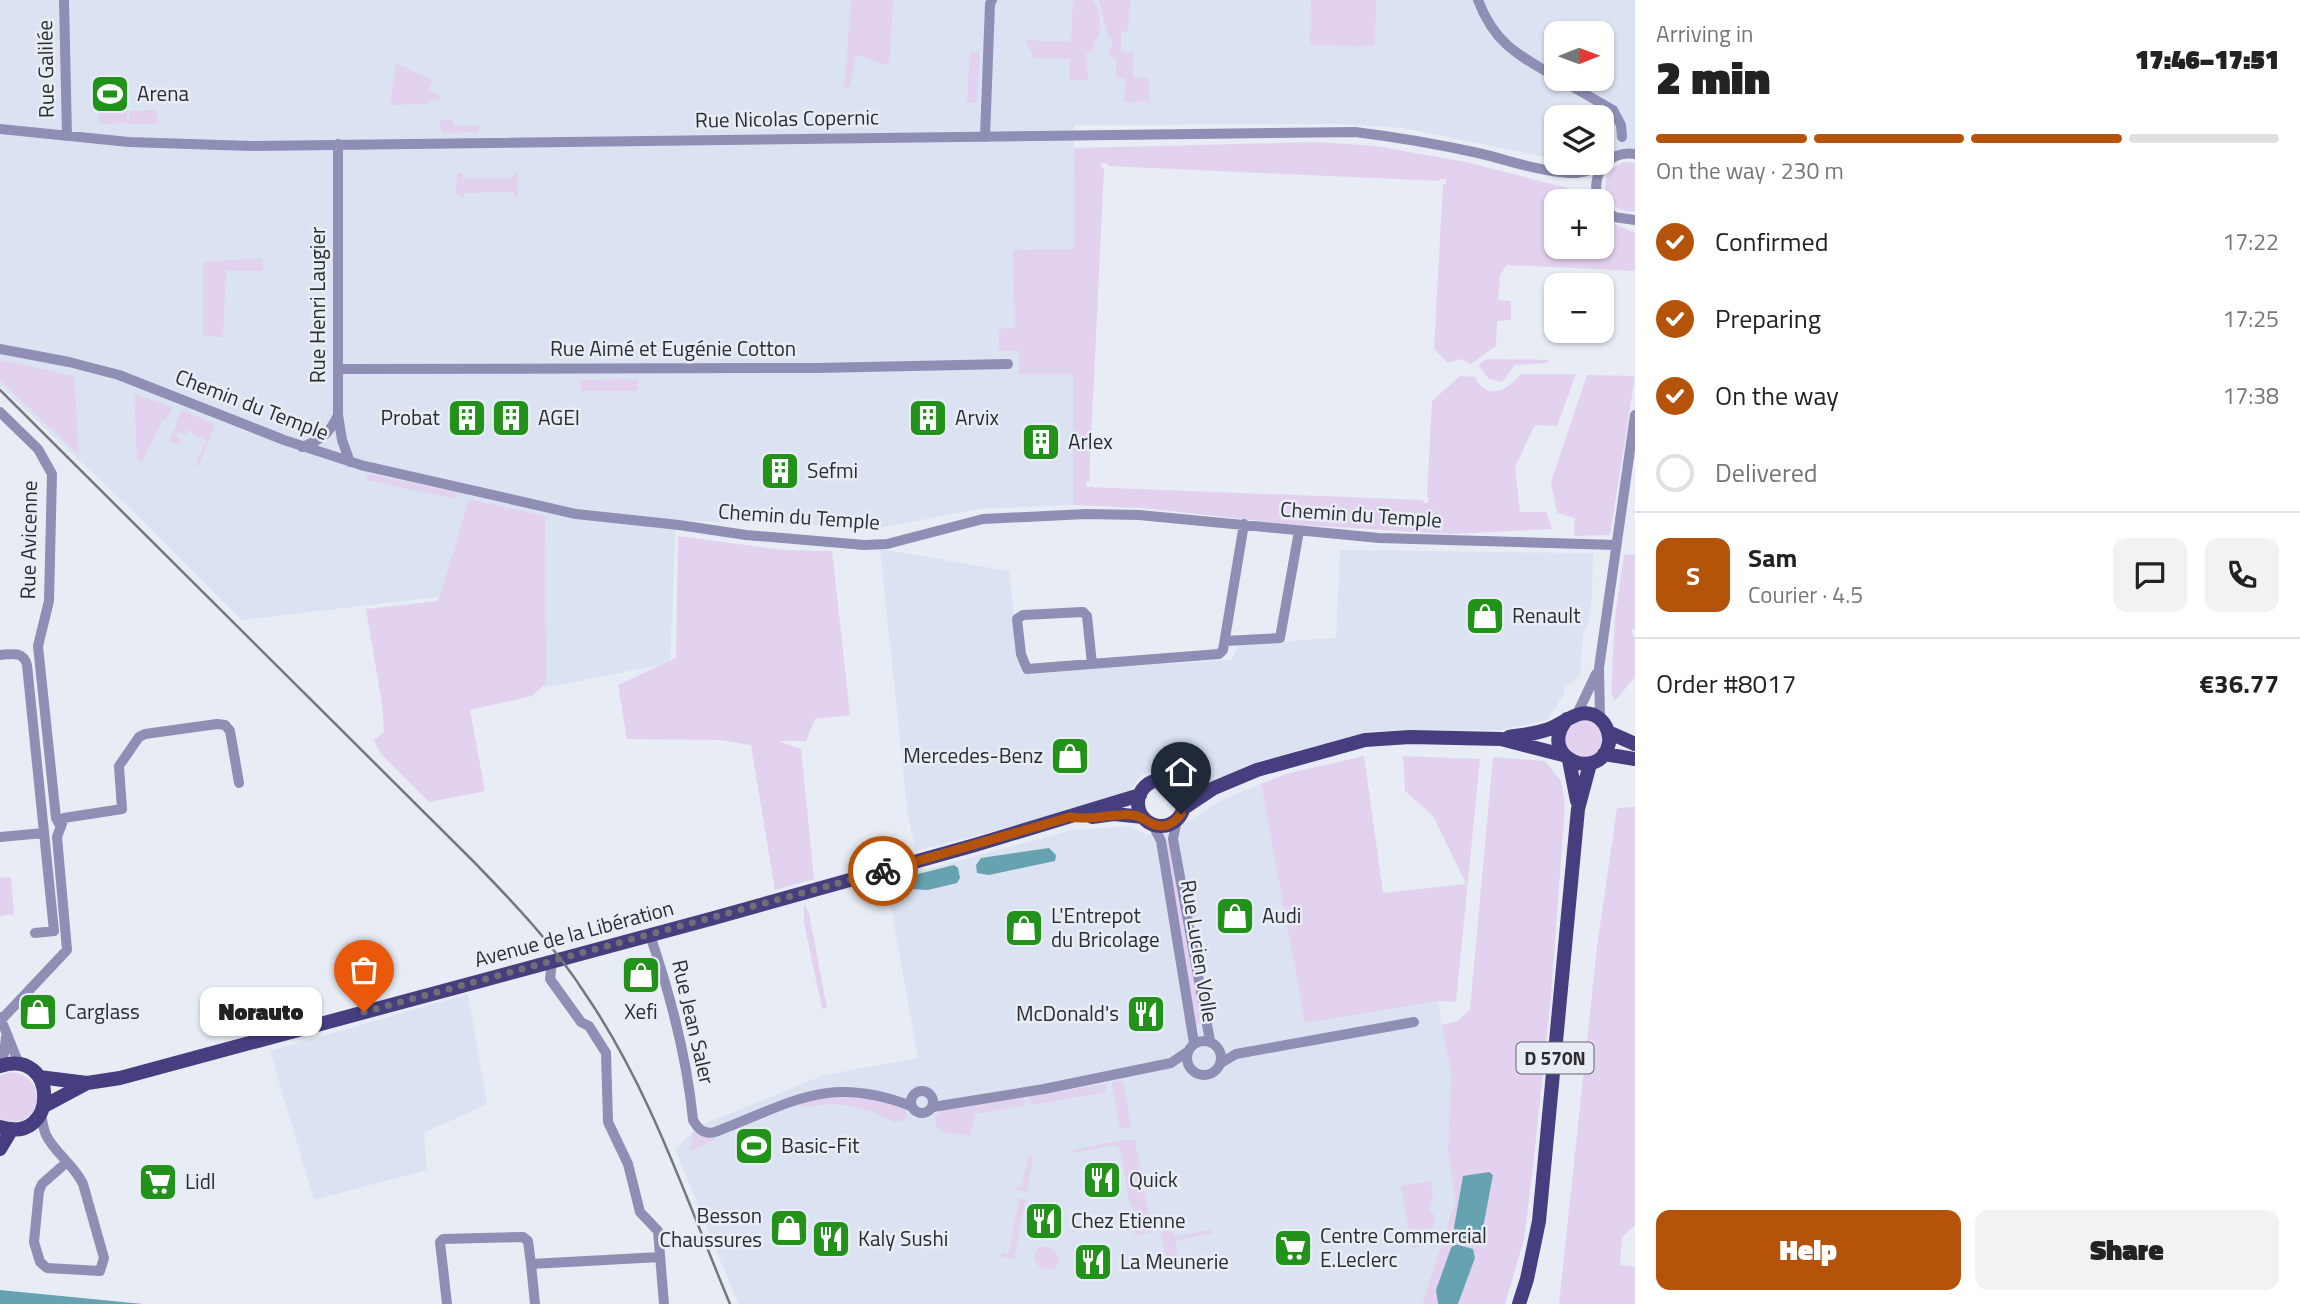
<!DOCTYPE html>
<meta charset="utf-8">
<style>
body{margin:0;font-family:"Titillium Web",sans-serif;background:#f2f2f2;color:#222;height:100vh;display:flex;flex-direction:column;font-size:26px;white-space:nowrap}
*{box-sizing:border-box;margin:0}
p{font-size:23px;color:#767676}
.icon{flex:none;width:38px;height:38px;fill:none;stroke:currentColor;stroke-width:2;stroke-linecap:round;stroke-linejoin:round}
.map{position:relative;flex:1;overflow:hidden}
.side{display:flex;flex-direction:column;background:#fff;width:665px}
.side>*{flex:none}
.needle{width:46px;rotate:89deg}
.fabs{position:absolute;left:1544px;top:21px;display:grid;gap:14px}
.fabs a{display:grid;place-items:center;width:70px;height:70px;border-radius:14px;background:#fff;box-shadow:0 2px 5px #0004;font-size:35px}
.pin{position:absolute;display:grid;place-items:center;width:60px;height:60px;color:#fff;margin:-72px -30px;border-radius:50% 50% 50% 0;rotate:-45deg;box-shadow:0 0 7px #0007}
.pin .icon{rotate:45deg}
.courier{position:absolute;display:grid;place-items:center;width:70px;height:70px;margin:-35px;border:5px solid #b45309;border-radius:50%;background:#fff;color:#222;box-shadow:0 2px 9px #0007}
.bubble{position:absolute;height:49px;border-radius:14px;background:#fff;box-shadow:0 2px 5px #0004;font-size:23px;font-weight:800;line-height:49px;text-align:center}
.overview em{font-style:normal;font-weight:800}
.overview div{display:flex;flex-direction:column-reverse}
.overview{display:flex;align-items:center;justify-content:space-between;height:119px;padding:0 21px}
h1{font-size:46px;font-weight:800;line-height:52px}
.bar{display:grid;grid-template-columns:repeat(4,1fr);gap:10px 7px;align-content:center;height:84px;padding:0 21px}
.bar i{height:9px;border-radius:5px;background:#e0e0e0}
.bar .active{background:#b45309}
.bar p{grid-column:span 4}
.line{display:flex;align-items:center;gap:18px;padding:0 21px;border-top:2px solid #e0e0e0}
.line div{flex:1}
.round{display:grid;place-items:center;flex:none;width:74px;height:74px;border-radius:14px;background:#f2f2f2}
ol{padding:0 21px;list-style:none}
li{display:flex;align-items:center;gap:21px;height:77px}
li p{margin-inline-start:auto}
li .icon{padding:7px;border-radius:50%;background:#b45309;color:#fff;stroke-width:4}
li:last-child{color:#767676}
li i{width:38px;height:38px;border:4px solid #e0e0e0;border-radius:50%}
.primary-button{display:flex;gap:14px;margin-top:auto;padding:14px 21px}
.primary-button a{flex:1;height:80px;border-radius:14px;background:#b45309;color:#fff;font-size:28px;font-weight:800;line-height:80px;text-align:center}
.primary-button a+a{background:#f2f2f2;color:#222}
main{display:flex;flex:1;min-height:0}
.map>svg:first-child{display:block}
.built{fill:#dbe3f2;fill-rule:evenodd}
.green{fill:#e2d1ef;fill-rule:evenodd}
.water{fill:#66a2b0}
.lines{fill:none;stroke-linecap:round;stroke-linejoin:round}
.minor{stroke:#8f8eb4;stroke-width:10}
.major{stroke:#473e80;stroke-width:14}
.rail{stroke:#74777c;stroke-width:2.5}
.done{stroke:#6d7075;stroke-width:7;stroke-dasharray:0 12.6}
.route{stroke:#b45309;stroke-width:9}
.labels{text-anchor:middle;stroke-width:5;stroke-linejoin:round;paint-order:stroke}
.shield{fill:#e8edf5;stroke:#64676b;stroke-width:2}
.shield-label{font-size:19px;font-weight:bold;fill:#2b2d30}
.street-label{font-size:21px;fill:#2b2d30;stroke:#e8edf5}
.poi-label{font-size:21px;fill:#2b2d30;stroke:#e8edf5;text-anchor:start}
</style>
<main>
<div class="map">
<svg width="1635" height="1304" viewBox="0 0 1635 1304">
<rect width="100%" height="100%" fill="#e8edf5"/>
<path class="built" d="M0 0H1635V151L1601 157V117H1556V159L1403 128 1339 124 1074 125 1073 505 978 509 880 528 676 520 670 663 544 688 541 515 468 502 439 597 242 620 135 513 0 386ZM1556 33H1601V79H1556Z
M880 549 1009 571 1021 673 1231 660 1239 644 1336 638 1340 550 1593 553 1592 596 1589 621 1583 634 1580 675 1570 684 1565 686 1564 694 1547 720 1501 730 1371 731 1263 760 1216 779 1185 783 1158 770 1141 775 1131 790 1066 813 916 851 908 817Z
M1261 784 1305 1023 1438 1001 1451 1072 1448 1149 1455 1202 1422 1304H738L675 1149 701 1125 824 1075 918 1058 886 880 1072 830 1130 826 1146 835 1190 820 1223 799Z
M468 994 487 1104 424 1133 427 1170 314 1200 270 1051Z"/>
<path class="green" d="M851 0H893L889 66 856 55 850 85 844 92Z
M1073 0H1093L1099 11 1100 34 1094 43 1092 52 1086 53 1088 80H1070V59L1034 58 1025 40 1071 42Z
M1099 0H1130L1128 31 1121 32V50L1127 53 1133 51V78H1149V101L1124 102 1127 64 1125 78H1116V58L1108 57 1113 39 1108 37Z
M1311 0H1376L1375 46 1310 45Z
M970 51 980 52 977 103H967Z
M396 63 432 80 428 90 440 96 438 101 433 99 425 104 390 105Z
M127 109V123L99 124V110Z
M157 110V124H129V111Z
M439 120H453V126L480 125 478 132 442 133Z
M1318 142 1375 146 1466 162 1567 188 1582 201H1556V247H1601V218L1635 233V271L1507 265 1500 275 1498 300 1511 301V320L1497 321 1496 346 1471 364 1461 359 1448 363 1434 349 1443 184H1446V179H1440V181L1108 166 1107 163H1101V167L1104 168 1089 482H1086V487L1423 500 1424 503H1428L1429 498 1427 497 1432 401 1460 376 1475 377C1486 402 1508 390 1521 374H1576L1557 426 1535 425 1515 467 1520 512H1546L1552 529 1451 534 1287 524 1142 508 1073 505V374H1019V351H999V329L1015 327 1013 250 1074 249V148Z
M1624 162 1635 163V211C1621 213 1611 207 1606 194 1603 178 1609 168 1624 162Z
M515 171 518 174V197H514V192L466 193 462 198 456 193 457 173H462L464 178H512Z
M262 258 263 271H226L223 337 203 336V262Z
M1486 359 1550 360 1545 363 1515 365 1502 382 1489 379 1478 365Z
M0 360 74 376 79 455 0 380Z
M1587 375 1635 376 1610 535 1574 536 1575 518 1557 513 1551 482Z
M637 379 638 391H581L580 380Z
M134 394 173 407 166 420H163L142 462 137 460Z
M182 410 215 424 198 467 195 466 206 440 192 434 193 431 189 430 186 435 178 432 176 437 181 439 179 445 169 441Z
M368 474 456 492 455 499 366 480Z
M469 499 545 516 546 683 532 696 470 710 485 791 429 802 380 753 374 740 384 732 382 704 366 609 438 601Z
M678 536 783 550 832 551 850 715 815 719 806 741H778L801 749 814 879 775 890 751 745 719 740 627 739 618 685 676 658Z
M1635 554V629L1631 630 1635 639V677L1615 701 1611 693 1615 617 1624 555Z
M1565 739a19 19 0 1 1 38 0a19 19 0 1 1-38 0Z
M1364 756 1383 893 1466 884 1433 816 1405 791 1403 756 1480 759 1456 1002 1438 1001 1305 1023 1261 784 1286 774Z
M1493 757 1545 761 1561 781 1565 805 1551 995 1533 1167 1524 1239 1505 1304H1458L1475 1258 1436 1290 1438 1304H1422L1455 1202 1448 1149 1451 1072 1442 1025 1457 1021 1470 1010ZM1493 1175 1482 1232 1478 1239 1455 1234 1454 1226 1463 1176Z
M1635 807V1225L1622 1237 1620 1265 1635 1267V1304H1559L1597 947 1617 808Z
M1170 842 1201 1023 1196 1025 1164 843Z
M11 877 14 914 0 916V878Z
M804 904 809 913 827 1008 822 1009 804 923Z
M11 1072C54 1077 39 1135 0 1119V1076Z
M1123 1081 1131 1127 1120 1129 1112 1083Z
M1105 1084 1106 1092 1031 1105 1029 1096Z
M860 1097 904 1106 907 1116 904 1120 894 1122 870 1111 850 1106 832 1104 804 1107 798 1105 821 1098Z
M1024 1097 1025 1105 975 1114 970 1136 943 1132 936 1126 935 1117 941 1111Z
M693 1131 707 1138H718L690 1151Z
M1121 1140H1135L1152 1232 1135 1236 1133 1206H1130L1120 1148 1115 1145 1073 1153V1150Z
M1028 1156H1033L1027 1192 1016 1189V1187H1022Z
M1430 1181 1433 1195 1429 1212 1435 1215 1429 1244 1412 1249 1401 1186Z
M1014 1198 1025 1200 1014 1259 1002 1257V1253L1009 1254 1019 1201Z
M1167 1225 1168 1231 1173 1232 1175 1236 1210 1230 1214 1233 1175 1241 1178 1257 1166 1260 1161 1233Z
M1044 1246C1056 1250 1066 1259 1053 1270L1040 1268 1033 1258 1037 1248Z"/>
<path class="water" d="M1049 848 1056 855 1055 861 989 875 977 873 976 865 981 858Z
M954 865 958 868 960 878 957 883 928 890 911 889 910 882 914 875Z
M1489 1172 1493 1175 1482 1233 1478 1239H1462L1455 1234 1454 1227 1463 1176Z
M1455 1244 1473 1249 1475 1258 1458 1304H1438L1436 1290 1451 1248Z
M0 1290 143 1304H0Z"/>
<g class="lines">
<path class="minor" d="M64 0 67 136
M1478 0C1494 43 1518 55 1556 77
M1559 79 1613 110 1621 125 1622 137
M0 129 129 142 251 146 1355 132C1396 137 1437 144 1478 153 1508 160 1538 171 1569 173 1582 174 1594 169 1605 163
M985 137 990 4 992 0
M1599 201C1589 176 1607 150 1635 154
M1601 205 1614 217 1635 220
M0 349 69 362 119 375 284 440 361 465 576 514 679 525 746 535 864 545 887 544 983 519 1086 514 1139 515 1379 538 1616 545
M338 369 816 368 1008 364
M0 412 38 449 52 474 49 601 38 646 56 818 61 827
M338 415 342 440 350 462
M302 447C321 440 330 433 338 415V144
M1225 641 1280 638 1299 531
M0 655C13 654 23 651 27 665L54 931 35 933
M1092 664 1087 616 1083 612 1023 615 1017 619 1021 654 1027 669 1219 654 1223 650 1244 524
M1577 714 1596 674
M1600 719 1599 668 1635 415
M1177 820 1173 839 1210 1041
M1153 825 1161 841 1194 1043
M0 837 44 833
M650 935C670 994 687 1057 693 1120 698 1129 704 1135 715 1132 792 1103 827 1074 911 1106
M552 962 550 979 581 1022 589 1026 606 1053 608 1122 628 1164 640 1212 658 1231 664 1304
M0 1017 19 1064
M2 1019 67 950 57 837 64 818 122 809 119 766 139 737 145 734 217 724 225 725 230 731 239 783
M1187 1058a17 17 0 1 1 34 0a17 17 0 1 1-34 0Z
M0 1060 4 1054 6 1037
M1221 1063 1236 1054 1414 1022
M911 1102a11 11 0 1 1 22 0a11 11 0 1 1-22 0Z
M933 1107 1044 1089 1171 1063 1187 1052
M41 1113C42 1120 43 1128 46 1135 55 1153 74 1165 83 1184L104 1258 100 1271 47 1268 40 1262 34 1242 39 1191 42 1184 67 1162
M531 1264 535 1304
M447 1304 440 1242 443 1239 523 1237 528 1241 531 1264 660 1257"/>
<path class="major" d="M1608 732 1635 744
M1509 737C1521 735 1534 734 1546 730 1564 725 1581 703 1600 719 1607 725 1610 735 1609 743 1601 784 1535 758 1567 719
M1604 754 1635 759
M1569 760 1577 801
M1138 803a23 23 0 1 1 46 0a23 23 0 1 1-46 0Z
M1184 808 1214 788 1257 770 1365 740 1410 737 1501 739 1563 755
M1092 817 1114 814 1143 817
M0 1066C59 1047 59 1146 0 1127
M39 1077 87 1083 120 1078 714 918 975 845 1140 795
M44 1106 87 1083
M0 1149 12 1129
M1519 1304 1527 1279 1539 1221 1578 809 1590 764"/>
<path class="rail" d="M0 390 473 861C514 903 554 945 586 995 650 1089 686 1199 730 1304"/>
</g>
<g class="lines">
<path class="done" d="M364 1012 883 871"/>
<path class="route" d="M883 871 1070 817C1090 821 1111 813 1132 815 1145 816 1150 827 1163 826 1171 825 1176 821 1181 814"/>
</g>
<defs>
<g id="stadium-square" transform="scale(2.0125)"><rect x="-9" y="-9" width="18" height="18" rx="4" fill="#23921b" stroke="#e8edf5"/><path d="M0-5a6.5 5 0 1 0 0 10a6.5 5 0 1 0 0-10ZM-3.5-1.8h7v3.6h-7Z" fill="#fff"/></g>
<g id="building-square" transform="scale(2.0125)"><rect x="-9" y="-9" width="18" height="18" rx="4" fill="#23921b" stroke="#e8edf5"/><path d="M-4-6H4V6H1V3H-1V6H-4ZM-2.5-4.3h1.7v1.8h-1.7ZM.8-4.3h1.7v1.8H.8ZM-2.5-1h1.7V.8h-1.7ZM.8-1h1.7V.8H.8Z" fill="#fff"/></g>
<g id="shop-square" transform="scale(2.0125)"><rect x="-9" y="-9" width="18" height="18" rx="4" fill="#23921b" stroke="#e8edf5"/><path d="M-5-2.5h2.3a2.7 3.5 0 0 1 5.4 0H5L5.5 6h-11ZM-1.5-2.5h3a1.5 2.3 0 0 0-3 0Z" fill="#fff"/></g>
<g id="restaurant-square" transform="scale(2.0125)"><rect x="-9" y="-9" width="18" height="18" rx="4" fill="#23921b" stroke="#e8edf5"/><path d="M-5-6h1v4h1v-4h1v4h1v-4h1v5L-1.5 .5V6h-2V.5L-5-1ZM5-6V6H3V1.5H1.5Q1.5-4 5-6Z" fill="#fff"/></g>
<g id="supermarket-square" transform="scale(2.0125)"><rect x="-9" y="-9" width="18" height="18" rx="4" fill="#23921b" stroke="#e8edf5"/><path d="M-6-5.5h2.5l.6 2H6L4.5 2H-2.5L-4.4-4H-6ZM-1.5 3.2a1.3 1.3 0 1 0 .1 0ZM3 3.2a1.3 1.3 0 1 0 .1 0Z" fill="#fff"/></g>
</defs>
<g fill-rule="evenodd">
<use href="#stadium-square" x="110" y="94"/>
<use href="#building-square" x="467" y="418"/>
<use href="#building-square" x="511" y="418"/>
<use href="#building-square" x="928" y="418"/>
<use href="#building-square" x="1041" y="442"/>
<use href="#building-square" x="780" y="471"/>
<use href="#shop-square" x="1485" y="616"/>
<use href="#shop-square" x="1070" y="756"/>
<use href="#shop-square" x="1235" y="916"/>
<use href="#shop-square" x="1024" y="928"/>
<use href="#shop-square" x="641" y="975"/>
<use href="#shop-square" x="38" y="1012"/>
<use href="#restaurant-square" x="1146" y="1014"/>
<use href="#stadium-square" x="754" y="1146"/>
<use href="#restaurant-square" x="1102" y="1180"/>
<use href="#supermarket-square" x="158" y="1182"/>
<use href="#restaurant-square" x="1044" y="1221"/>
<use href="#shop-square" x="789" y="1228"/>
<use href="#restaurant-square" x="831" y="1239"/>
<use href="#supermarket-square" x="1293" y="1248"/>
<use href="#restaurant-square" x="1093" y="1262"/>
</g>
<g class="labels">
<rect class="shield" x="1516.5" y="1042.5" width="77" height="31" rx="5"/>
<g class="shield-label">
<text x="1555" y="1065">D 570N</text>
</g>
<g class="street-label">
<text transform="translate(46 69) rotate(-91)" y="7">Rue Galilée</text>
<text transform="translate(787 119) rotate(-1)" y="7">Rue Nicolas Copernic</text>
<text transform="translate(318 305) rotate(-90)" y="7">Rue Henri Laugier</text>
<text x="673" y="356">Rue Aimé et Eugénie Cotton</text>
<text transform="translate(252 405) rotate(21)" y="7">Chemin du Temple</text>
<text transform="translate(1361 515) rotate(4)" y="7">Chemin du Temple</text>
<text transform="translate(799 517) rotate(4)" y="7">Chemin du Temple</text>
<text transform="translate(29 540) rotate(-89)" y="7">Rue Avicenne</text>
<text transform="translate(574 934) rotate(-15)" y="7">Avenue de la Libération</text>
<text transform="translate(1199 951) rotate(81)" y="7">Rue Lucien Volle</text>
<text transform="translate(693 1022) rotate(77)" y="7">Rue Jean Saler</text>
</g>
<g class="poi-label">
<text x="137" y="101">Arena</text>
<text x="440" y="425" text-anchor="end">Probat</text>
<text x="538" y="425">AGEI</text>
<text x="955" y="425">Arvix</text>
<text x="1068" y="449">Arlex</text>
<text x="807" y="478">Sefmi</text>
<text x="1512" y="623">Renault</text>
<text x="1043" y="763" text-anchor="end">Mercedes-Benz</text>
<text x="1051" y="923">L'Entrepot<tspan x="1051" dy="24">du Bricolage</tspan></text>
<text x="1262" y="923">Audi</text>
<text x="65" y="1019">Carglass</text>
<text x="641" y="1019" text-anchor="middle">Xefi</text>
<text x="1119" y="1021" text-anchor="end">McDonald's</text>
<text x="781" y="1153">Basic-Fit</text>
<text x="1129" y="1187">Quick</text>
<text x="185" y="1189">Lidl</text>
<text x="762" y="1223" text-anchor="end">Besson<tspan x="762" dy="24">Chaussures</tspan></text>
<text x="1071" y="1228">Chez Etienne</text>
<text x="1320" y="1243">Centre Commercial<tspan x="1320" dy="24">E.Leclerc</tspan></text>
<text x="858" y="1246">Kaly Sushi</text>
<text x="1120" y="1269">La Meunerie</text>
</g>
</g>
</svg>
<div class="fabs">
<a><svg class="needle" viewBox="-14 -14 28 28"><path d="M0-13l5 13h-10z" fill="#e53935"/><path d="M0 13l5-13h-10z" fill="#767676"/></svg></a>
<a><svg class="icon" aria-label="layers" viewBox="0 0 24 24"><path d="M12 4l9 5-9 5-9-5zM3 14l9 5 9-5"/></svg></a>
<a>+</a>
<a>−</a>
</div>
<div class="pin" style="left:364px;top:1012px;background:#ea580c"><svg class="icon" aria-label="bag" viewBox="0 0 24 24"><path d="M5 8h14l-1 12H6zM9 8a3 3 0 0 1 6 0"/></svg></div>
<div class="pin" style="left:1181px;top:814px;background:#1f2937"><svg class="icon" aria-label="home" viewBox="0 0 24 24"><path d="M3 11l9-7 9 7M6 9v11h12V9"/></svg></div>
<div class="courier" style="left:883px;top:871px"><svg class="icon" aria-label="bike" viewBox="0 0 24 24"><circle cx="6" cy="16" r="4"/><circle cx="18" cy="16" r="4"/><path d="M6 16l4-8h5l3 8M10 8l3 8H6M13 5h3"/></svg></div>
<div class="bubble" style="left:200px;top:987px;width:122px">Norauto</div>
</div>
<section class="side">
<div class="overview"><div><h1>2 min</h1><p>Arriving in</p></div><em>17:46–17:51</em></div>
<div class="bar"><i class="active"></i><i class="active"></i><i class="active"></i><i></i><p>On the way · 230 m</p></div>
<ol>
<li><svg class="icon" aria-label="check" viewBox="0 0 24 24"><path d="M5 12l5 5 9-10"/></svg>Confirmed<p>17:22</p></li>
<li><svg class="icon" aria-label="check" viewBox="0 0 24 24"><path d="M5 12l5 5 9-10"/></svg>Preparing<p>17:25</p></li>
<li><svg class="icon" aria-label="check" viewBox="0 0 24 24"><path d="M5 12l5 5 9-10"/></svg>On the way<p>17:38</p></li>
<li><i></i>Delivered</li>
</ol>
<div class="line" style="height:126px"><b class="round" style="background:#b45309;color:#fff">S</b><div><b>Sam</b><p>Courier · 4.5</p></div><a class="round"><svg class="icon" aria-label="chat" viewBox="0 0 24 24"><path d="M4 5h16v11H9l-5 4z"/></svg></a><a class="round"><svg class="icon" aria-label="phone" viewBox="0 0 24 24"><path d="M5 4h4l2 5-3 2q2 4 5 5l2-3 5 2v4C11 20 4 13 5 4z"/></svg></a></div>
<div class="line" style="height:91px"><div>Order #8017</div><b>€36.77</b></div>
<div class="primary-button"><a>Help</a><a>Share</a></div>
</section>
</main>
